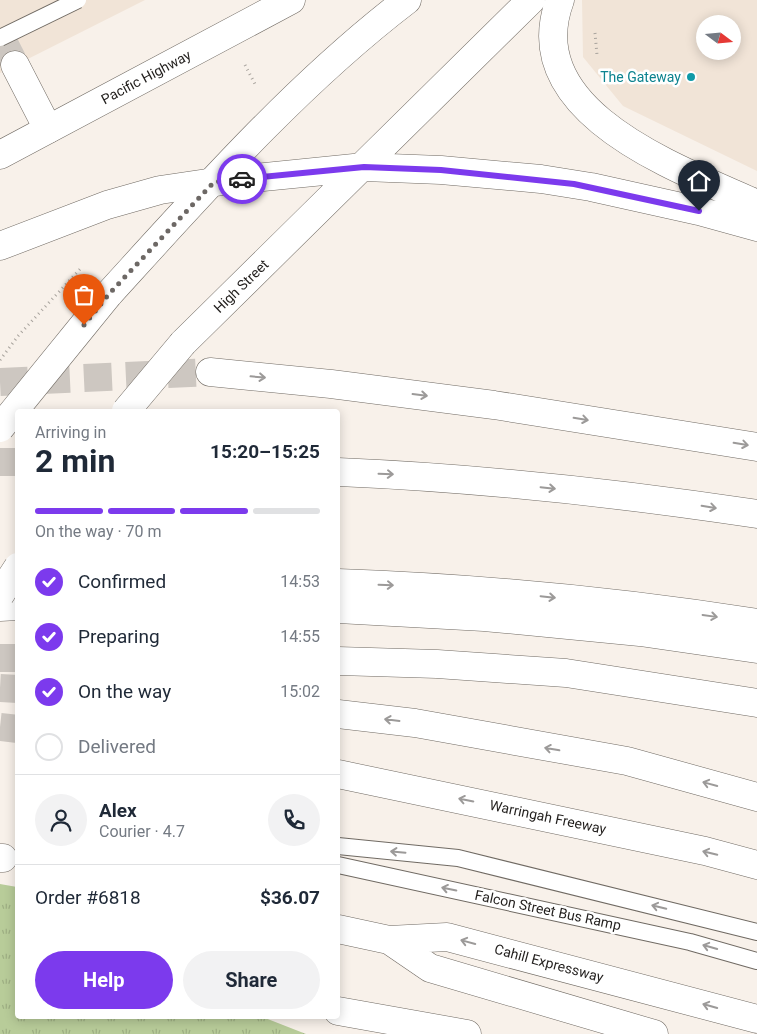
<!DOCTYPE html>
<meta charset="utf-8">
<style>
body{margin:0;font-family:Roboto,sans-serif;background:#f2f2f3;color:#1f2937;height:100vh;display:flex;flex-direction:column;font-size:19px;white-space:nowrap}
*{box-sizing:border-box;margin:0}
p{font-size:16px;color:#747a83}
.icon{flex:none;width:28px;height:28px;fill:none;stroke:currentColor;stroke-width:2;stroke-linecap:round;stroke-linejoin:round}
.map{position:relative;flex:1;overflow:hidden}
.sheet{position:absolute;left:15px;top:409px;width:325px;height:610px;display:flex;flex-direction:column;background:#fff;border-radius:5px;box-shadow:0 2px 12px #0003}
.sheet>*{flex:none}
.needle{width:32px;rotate:106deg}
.controls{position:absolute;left:696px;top:15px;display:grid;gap:10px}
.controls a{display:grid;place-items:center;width:45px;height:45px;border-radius:50%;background:#fff;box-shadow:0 2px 12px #0003;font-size:25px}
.pin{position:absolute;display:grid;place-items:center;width:42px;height:42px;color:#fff;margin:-51px -21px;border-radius:50% 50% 50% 0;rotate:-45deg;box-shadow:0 0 5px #0007}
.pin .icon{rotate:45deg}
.courier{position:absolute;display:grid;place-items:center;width:50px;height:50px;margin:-25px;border:4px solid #7c3aed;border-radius:50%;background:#fff;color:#222;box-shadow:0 1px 6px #0007}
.head em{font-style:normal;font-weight:700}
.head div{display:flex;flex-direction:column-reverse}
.head{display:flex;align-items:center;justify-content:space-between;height:85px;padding:0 20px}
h1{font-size:32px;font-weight:700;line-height:38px}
.bar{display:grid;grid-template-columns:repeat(4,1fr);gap:8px 5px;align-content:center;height:60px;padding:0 20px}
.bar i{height:6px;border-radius:4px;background:#e0e1e3}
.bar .current{background:#7c3aed}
.bar p{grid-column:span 4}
.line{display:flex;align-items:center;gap:12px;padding:0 20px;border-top:1px solid #e0e1e3}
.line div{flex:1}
.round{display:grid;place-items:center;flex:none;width:52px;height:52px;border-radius:26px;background:#f2f2f3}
ol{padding:0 20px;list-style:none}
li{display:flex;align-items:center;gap:15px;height:55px}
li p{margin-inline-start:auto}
li .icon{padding:5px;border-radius:50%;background:#7c3aed;color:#fff;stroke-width:4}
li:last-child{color:#747a83}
li i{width:28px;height:28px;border:2px solid #e0e1e3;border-radius:50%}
.action{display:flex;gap:10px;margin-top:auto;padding:10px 20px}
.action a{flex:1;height:58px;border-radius:30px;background:#7c3aed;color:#fff;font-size:20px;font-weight:700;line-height:58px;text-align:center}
.action a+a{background:#f2f2f3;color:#1f2937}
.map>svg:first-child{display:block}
.built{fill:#f1e4d7;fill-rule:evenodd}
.grass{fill:url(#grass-tufts)}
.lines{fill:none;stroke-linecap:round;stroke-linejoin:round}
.street-tunnel{stroke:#cdc7c1;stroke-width:28;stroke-dasharray:28 14;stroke-linecap:butt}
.highway-tunnel{stroke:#cdc7c1;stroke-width:28;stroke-dasharray:28 14;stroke-linecap:butt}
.lane-casing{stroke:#706a63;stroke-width:18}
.street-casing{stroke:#706a63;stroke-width:29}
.primary-casing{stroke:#706a63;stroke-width:29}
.highway-casing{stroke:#706a63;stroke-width:29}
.path{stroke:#a8a39d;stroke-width:3;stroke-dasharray:1 4;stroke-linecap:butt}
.lane{stroke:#fff;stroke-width:16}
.street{stroke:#fff;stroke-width:28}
.primary{stroke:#fff;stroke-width:28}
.highway{stroke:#fff;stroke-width:28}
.lane-bridge-casing{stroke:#706a63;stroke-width:18;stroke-linecap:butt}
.secondary-bridge-casing{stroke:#706a63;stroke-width:29;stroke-linecap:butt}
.primary-bridge-casing{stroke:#706a63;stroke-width:29;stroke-linecap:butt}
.lane-bridge{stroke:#fff;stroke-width:16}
.secondary-bridge{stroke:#fff;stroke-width:28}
.primary-bridge{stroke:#fff;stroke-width:28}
.oneway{stroke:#9c9a99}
.done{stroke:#6d6865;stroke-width:5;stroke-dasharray:0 9}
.route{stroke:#7c3aed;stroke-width:6}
.culture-dot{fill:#0f9aa8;stroke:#fff;stroke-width:2}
.labels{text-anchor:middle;stroke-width:5;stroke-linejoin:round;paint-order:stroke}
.street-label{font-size:14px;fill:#221f1d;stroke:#fff}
.culture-label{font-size:14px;fill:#0d838f;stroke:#fff;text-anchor:end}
</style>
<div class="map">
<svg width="757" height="1034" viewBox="0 0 757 1034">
<defs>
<pattern id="grass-tufts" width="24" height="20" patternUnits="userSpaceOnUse" patternTransform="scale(1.25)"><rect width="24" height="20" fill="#b8cc99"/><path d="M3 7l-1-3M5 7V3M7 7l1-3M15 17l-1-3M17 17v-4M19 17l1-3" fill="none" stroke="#9eaf83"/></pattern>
</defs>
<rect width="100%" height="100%" fill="#f8f1ea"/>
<path class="built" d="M0 0H145L0 73Z
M582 0H757V171L623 106 583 57ZM705 24H732V51H705Z"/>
<path class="grass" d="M0 884 17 887 18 1016H260L306 1034H0Z"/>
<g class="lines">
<path class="street-tunnel" d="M0 35 15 65"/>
<path class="highway-tunnel" d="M0 382 210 372
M0 462H18
M0 658H18
M0 688 18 689
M0 727 18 729"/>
<g class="lane-casing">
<path id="lane" d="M338 846 458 858 757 932
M338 865 690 942 757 961"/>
</g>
<g class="street-casing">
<path id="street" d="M15 65 48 129
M338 1011 467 1034"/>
</g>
<g class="primary-casing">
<path id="primary" d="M560 0C518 113 680 169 757 204
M0 155 291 0
M214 182 364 167 441 170 541 179 591 187 699 211 757 227
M108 295C201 193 297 84 407 0
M183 343 531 0"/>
</g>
<g class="highway-casing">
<path id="highway" d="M0 246 107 205 160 190 214 182
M210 372 331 384 494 405 757 447
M338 472C478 478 618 493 757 514
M338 583C478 588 618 601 757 623
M0 607 18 606
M338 609 484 617 640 632 757 649
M338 661 437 664 566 673 757 703
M338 714 415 723 627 761 757 797
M338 774 705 851 757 865
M0 858H3
M338 929 389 940 447 937 757 1019
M389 940 430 968 654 1034"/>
</g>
<path class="path" d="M595 33 597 55
M245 65 256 86
M0 360 18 336 82 267"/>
<use href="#lane" class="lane"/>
<use href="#street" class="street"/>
<use href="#primary" class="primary"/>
<use href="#highway" class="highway"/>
<g class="lane-bridge-casing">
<path id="lane-bridge" d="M0 38 78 0"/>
</g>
<g class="secondary-bridge-casing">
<path id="secondary-bridge" d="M126 411 183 343
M0 595 18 567"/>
</g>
<g class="primary-bridge-casing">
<path id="primary-bridge" d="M0 428 108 295"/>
</g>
<use href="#lane-bridge" class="lane-bridge"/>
<use href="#secondary-bridge" class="secondary-bridge"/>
<use href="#primary-bridge" class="primary-bridge"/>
</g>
<defs><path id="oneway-shaft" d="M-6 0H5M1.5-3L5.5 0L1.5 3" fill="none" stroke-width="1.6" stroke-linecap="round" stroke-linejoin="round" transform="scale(1.25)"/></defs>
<g class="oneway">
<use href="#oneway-shaft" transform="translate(258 377) rotate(5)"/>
<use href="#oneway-shaft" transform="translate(420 395) rotate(7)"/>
<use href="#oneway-shaft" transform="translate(581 419) rotate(9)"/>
<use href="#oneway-shaft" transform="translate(741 444) rotate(9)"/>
<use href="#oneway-shaft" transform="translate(386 474) rotate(2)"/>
<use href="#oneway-shaft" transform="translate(548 488) rotate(6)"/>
<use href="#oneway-shaft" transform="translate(709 507) rotate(9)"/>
<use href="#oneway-shaft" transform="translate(386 585) rotate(2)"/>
<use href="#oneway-shaft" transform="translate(548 597) rotate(6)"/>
<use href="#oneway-shaft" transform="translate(710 616) rotate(8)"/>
<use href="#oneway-shaft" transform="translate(392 720) rotate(-173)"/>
<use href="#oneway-shaft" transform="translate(552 749) rotate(-170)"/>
<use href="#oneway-shaft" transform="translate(710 784) rotate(-165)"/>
<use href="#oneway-shaft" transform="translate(466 800) rotate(-169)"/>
<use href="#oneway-shaft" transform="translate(398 852) rotate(-175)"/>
<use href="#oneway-shaft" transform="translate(710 853) rotate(-166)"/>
<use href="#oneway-shaft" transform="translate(449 889) rotate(-168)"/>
<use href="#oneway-shaft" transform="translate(659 907) rotate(-166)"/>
<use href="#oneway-shaft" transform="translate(468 942) rotate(-165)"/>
<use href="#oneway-shaft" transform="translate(710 947) rotate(-164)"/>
<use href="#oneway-shaft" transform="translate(710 1006) rotate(-164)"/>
</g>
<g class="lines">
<path class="done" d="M84 325 108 295 214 182 242 179"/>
<path class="route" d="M242 179 364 167 441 170 574 184 699 211"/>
</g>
<circle class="culture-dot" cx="691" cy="77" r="5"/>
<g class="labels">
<g class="street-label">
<text transform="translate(146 77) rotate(-28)" y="5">Pacific Highway</text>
<text transform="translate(241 286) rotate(-44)" y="5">High Street</text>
<text transform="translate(548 817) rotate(12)" y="5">Warringah Freeway</text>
<text transform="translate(548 910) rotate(12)" y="5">Falcon Street Bus Ramp</text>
<text transform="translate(549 963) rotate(15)" y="5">Cahill Expressway</text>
</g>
<g class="culture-label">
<text x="681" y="82">The Gateway</text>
</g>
</g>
</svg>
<div class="controls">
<a><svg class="needle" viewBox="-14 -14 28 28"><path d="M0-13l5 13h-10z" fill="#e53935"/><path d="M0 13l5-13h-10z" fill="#747a83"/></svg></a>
</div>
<div class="pin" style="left:84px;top:325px;background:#ea580c"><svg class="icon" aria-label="bag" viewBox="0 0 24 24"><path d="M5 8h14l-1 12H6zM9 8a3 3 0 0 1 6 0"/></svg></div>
<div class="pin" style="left:699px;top:211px;background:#1f2937"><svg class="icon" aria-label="home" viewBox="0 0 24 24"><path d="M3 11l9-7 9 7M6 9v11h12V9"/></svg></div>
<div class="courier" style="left:242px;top:179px"><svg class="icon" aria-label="car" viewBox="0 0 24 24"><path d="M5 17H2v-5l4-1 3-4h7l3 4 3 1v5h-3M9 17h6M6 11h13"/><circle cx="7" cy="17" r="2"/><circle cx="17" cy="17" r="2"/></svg></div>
<section class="sheet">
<div class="head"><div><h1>2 min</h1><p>Arriving in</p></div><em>15:20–15:25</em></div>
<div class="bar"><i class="current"></i><i class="current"></i><i class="current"></i><i></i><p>On the way · 70 m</p></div>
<ol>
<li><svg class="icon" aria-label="check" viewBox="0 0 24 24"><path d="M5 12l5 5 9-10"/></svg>Confirmed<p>14:53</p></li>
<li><svg class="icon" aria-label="check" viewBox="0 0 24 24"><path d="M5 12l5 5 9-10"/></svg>Preparing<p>14:55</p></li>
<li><svg class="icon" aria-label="check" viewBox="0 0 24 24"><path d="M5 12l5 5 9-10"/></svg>On the way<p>15:02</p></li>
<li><i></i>Delivered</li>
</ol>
<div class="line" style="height:90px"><a class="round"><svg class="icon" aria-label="person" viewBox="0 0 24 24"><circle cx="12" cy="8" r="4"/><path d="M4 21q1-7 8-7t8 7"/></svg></a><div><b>Alex</b><p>Courier · 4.7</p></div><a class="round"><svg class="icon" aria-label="phone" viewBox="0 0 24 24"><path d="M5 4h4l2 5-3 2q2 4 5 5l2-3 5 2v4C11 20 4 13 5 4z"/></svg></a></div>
<div class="line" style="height:65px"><div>Order #6818</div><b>$36.07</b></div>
<div class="action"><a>Help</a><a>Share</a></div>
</section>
</div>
